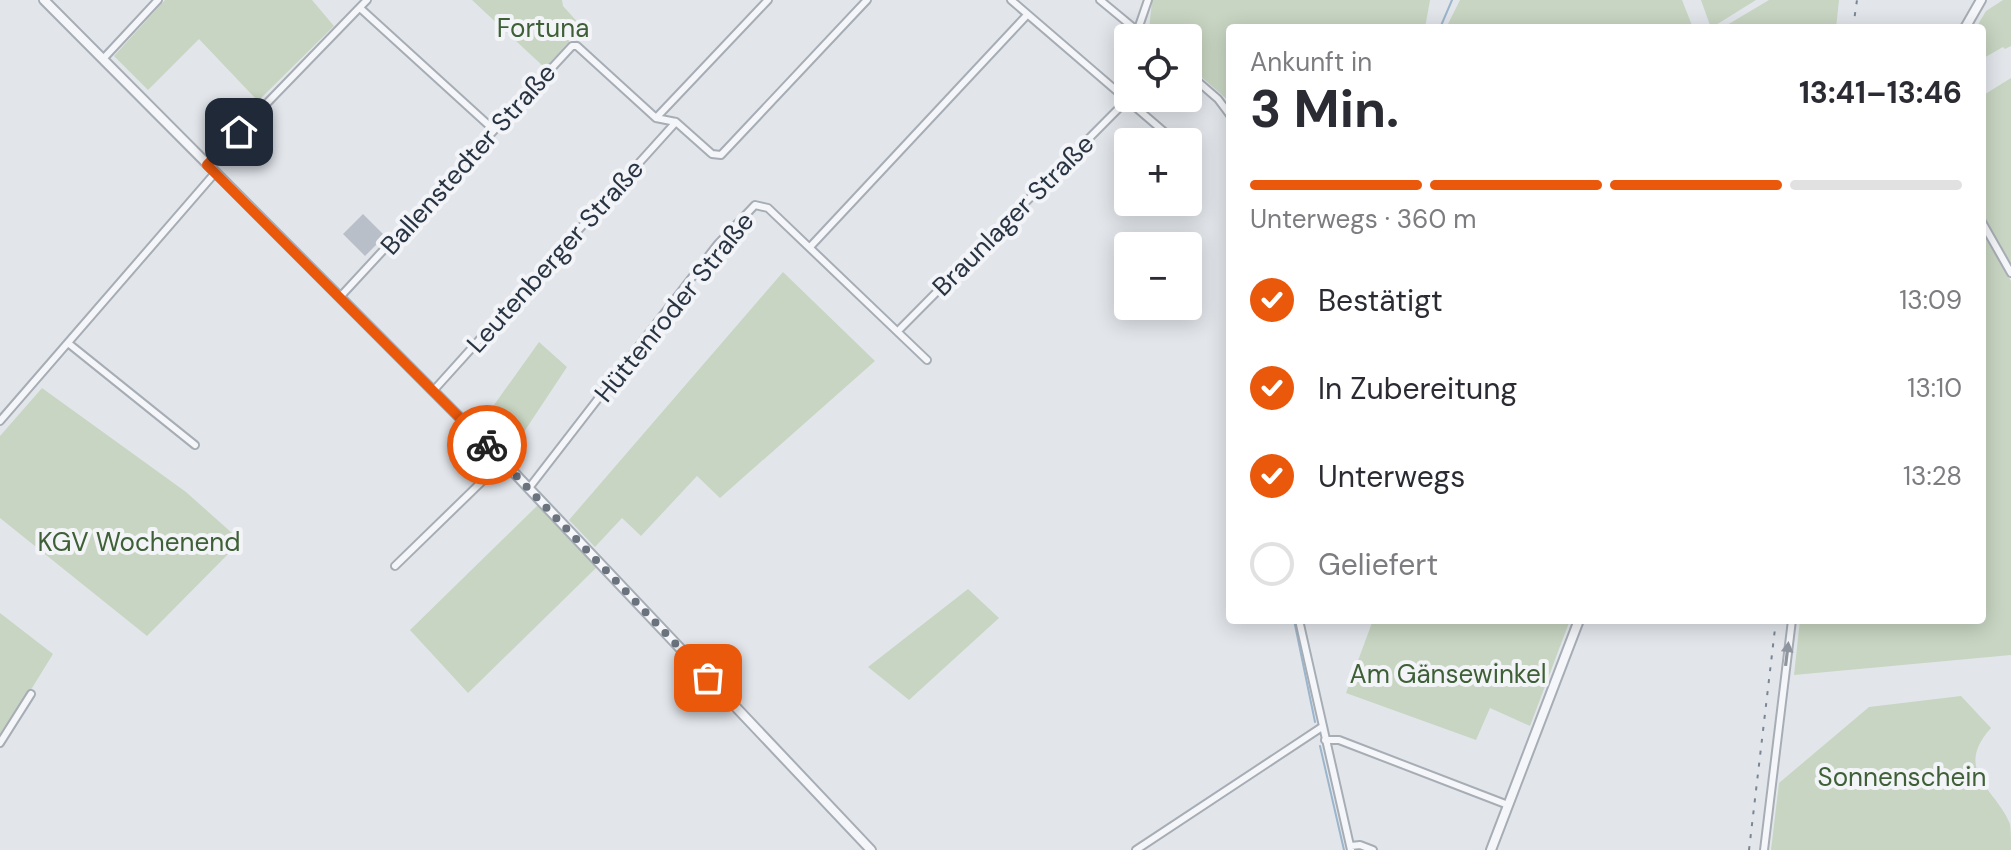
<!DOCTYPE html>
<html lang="de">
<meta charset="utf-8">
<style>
body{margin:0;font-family:"DM Sans",sans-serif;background:#f7f7f7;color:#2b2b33;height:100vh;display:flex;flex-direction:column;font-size:30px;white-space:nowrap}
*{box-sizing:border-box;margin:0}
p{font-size:26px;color:#7c7c81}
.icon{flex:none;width:44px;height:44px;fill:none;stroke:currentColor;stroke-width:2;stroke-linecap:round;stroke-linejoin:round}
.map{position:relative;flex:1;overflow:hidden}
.drawer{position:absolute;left:1226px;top:24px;width:760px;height:600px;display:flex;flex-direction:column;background:#fff;border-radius:8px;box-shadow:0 4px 20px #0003}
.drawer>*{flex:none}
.tools{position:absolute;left:1114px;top:24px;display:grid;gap:16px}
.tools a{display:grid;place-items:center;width:88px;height:88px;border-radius:8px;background:#fff;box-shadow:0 4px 20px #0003;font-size:40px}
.pin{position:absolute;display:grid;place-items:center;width:68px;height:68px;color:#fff;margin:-34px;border-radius:16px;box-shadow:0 4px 12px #0006}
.courier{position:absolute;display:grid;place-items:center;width:80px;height:80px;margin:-40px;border:6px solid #ea580c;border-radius:50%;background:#fff;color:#222;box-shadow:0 2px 10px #0007}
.overview em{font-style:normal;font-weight:700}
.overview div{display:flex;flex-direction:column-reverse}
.overview{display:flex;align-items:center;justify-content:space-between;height:136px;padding:0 24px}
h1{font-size:52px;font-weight:700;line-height:60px}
.bar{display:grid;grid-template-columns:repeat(4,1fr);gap:12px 8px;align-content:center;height:96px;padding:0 24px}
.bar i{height:10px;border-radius:6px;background:#e1e1e2}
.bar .on{background:#ea580c}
.bar p{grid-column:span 4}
ol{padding:0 24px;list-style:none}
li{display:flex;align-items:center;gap:24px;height:88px}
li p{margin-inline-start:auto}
li .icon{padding:8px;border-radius:50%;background:#ea580c;color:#fff;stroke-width:4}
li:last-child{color:#7c7c81}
li i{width:44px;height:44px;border:4px solid #e1e1e2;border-radius:50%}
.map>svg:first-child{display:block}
.green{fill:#c8d5c2}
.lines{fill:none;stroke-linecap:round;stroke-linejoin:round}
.stream{stroke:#9bb5cc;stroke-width:2}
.building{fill:#b9bfc8}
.minor-casing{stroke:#a7adb5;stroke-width:10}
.tertiary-casing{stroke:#a7adb5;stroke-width:12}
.minor{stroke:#f5f6f9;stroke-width:6}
.tertiary{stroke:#f5f6f9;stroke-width:8}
.rail{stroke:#7a8695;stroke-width:2;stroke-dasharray:4 8;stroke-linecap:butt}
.oneway{fill:#8f959e}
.done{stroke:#6a727e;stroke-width:8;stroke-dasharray:0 14.4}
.route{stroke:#ea580c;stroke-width:10}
.labels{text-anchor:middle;stroke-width:8;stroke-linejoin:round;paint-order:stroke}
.park-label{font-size:26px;fill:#3f6036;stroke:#f2f4f8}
.street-label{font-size:26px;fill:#293443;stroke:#f2f4f8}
</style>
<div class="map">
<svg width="2011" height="850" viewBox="0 0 2011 850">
<rect width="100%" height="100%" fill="#e2e6eb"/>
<path class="green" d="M165 0H312L334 26 258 101 199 39 148 90 114 56Z
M472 0H562L563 6 582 27 545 68Z
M1152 0H1430L1425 28H1230V102L1188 65V38H1157L1149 30Z
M1460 0H1682L1693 28H1446Z
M1701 0H1756L1711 28Z
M1769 0H1839L1836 28H1722Z
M2003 0H2011V46L2005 49 2003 47 1982 59V28H1976L1986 11Z
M2011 78V267L1982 213V96Z
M1982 232 2011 281V655L1794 675 1800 620H1982Z
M783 272 875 361 720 498 697 476 641 536 622 518 595 547 569 520Z
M539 342 567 367 508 456 479 426Z
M42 388 186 492 241 541 147 636 0 518V436Z
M538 505 597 567 468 693 410 630Z
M968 589 999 618 909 700 868 667Z
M0 613 53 654 0 740Z
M1373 620H1570L1530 726 1490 708 1476 740 1346 693Z
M1961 696 1991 728C1952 771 1997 790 2010 824 2011 831 2011 843 2011 850H1771L1779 783 1869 707Z"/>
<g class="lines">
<path class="stream" d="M1440 28 1452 0
M1294 620 1315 722
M1320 746 1344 850"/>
</g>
<path class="building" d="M363 214 385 236 365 256 343 234Z"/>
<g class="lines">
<g class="minor-casing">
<path id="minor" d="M1011 0 1176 142
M1100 0 1146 38
M360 8 494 130
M1137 32 1148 0
M103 59 158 0
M1188 73 1218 99 1230 115
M656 118 676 122 712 154 721 155 867 0
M1188 161 1189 164
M207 165 367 0
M1982 222 2011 273
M810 247 1027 15
M340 297 572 46H577L656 118 768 0
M898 331 1128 99
M68 343 195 445
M434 390 676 122
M0 421 215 173
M529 488 717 245 755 205 768 208 927 360
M395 566 503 461
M1299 620 1351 850
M1325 740H1339L1508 805
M0 743 31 694
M1351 846 1360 845 1373 850
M1136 850 1322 727
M1764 850 1792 620"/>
</g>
<g class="tertiary-casing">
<path id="tertiary" d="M44 0 503 461 871 850
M1965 28 1981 0
M1491 850 1579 620"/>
</g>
<use href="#minor" class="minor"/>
<use href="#tertiary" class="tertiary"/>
<path class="rail" d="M1853 28 1857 0
M1749 850 1776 620"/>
</g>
<defs><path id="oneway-solid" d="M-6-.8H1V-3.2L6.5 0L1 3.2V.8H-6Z" transform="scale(2)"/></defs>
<use class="oneway" href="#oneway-solid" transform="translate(1787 654) rotate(-83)"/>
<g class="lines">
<path class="done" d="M487 445 708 678"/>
<path class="route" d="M239 132 207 165 487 445"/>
</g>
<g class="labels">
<g class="park-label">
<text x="543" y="37">Fortuna</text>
<text x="139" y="551">KGV Wochenend</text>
<text x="1448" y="683">Am Gänsewinkel</text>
<text x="1902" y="786">Sonnenschein</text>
</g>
<g class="street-label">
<text transform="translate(468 159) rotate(-48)" y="9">Ballenstedter Straße</text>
<text transform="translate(1013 215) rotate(-45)" y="9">Braunlager Straße</text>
<text transform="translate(555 256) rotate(-48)" y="9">Leutenberger Straße</text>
<text transform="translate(674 307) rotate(-51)" y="9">Hüttenroder Straße</text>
</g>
</g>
</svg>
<div class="tools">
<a><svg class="icon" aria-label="locate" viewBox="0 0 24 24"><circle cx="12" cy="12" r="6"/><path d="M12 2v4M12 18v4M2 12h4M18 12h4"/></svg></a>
<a>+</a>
<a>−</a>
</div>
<div class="pin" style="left:708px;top:678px;background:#ea580c"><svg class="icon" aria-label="bag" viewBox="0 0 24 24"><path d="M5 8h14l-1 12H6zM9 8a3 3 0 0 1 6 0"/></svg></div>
<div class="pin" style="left:239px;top:132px;background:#1f2937"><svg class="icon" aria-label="home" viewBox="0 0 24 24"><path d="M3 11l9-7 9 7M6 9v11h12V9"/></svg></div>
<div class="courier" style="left:487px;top:445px"><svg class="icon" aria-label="bike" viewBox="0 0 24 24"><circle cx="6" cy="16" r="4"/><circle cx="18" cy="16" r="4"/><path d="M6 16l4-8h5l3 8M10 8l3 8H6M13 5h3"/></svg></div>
<section class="drawer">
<div class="overview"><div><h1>3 Min.</h1><p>Ankunft in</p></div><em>13:41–13:46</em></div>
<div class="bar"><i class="on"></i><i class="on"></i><i class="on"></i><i></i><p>Unterwegs · 360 m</p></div>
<ol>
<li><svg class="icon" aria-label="check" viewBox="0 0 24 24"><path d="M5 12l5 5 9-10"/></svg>Bestätigt<p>13:09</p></li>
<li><svg class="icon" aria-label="check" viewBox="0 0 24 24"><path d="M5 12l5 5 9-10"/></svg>In Zubereitung<p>13:10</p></li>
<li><svg class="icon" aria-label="check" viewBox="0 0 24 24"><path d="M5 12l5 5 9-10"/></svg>Unterwegs<p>13:28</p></li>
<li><i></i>Geliefert</li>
</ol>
</section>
</div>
